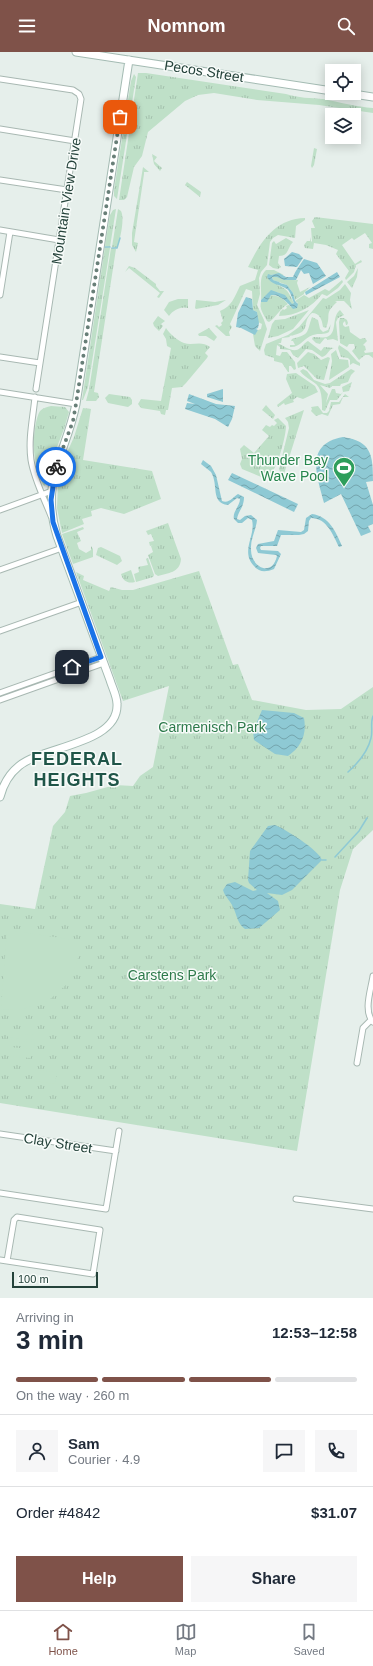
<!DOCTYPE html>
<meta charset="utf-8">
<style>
body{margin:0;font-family:Helvetica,sans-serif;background:#f6f6f7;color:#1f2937;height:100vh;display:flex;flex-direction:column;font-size:15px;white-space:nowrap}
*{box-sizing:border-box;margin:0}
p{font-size:13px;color:#747a83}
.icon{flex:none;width:22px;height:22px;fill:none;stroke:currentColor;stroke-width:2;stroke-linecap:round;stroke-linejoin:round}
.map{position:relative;height:1246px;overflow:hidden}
.panel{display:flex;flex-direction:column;background:#fff;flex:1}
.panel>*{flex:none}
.controls{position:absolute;left:325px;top:12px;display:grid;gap:8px}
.controls a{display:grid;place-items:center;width:36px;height:36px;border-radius:0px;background:#fff;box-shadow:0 2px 10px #0003;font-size:20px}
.scale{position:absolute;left:12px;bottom:10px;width:86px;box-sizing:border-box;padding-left:4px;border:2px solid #24423a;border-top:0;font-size:11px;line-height:14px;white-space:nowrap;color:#24423a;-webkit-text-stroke:3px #f7fbf9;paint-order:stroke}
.pin{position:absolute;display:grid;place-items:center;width:34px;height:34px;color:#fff;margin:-17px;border-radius:8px;box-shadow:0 2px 6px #0006}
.courier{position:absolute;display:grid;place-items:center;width:40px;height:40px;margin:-20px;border:3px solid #1a73e8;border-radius:50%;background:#fff;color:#222;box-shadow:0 1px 5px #0007}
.headline em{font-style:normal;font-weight:600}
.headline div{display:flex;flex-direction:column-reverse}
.headline{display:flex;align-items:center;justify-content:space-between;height:68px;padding:0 16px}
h1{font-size:26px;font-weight:600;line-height:30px}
.bar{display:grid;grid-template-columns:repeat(4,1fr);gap:6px 4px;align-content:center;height:48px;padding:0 16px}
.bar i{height:5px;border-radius:3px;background:#e0e1e3}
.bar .current{background:#7f5249}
.bar p{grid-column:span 4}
.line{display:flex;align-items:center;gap:10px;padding:0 16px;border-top:1px solid #e0e1e3}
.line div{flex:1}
.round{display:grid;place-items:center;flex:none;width:42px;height:42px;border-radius:0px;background:#f6f6f7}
.button{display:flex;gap:8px;margin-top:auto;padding:8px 16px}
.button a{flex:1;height:46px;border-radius:0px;background:#7f5249;color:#fff;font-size:16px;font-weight:600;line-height:46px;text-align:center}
.button a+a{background:#f6f6f7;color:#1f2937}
header{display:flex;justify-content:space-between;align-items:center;height:52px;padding:0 16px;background:#7f5249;color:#fff;font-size:18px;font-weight:600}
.tab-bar{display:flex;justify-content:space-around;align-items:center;height:56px;border-top:1px solid #e0e1e3;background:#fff;font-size:11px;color:#747a83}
.tab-bar a{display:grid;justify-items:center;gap:2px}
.tab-bar .current{color:#7f5249}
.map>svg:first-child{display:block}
.grass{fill:url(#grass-tufts)}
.garden{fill:#bfe0c8}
.water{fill:url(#water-waves)}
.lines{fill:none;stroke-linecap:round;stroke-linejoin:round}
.stream{stroke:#8ec9d4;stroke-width:1.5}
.street-casing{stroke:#a8b8b2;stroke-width:7}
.secondary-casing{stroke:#a4bbb3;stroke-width:9}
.street{stroke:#fff;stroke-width:5}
.secondary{stroke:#fff;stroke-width:7}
.done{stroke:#687f78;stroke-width:4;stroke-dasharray:0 7.2}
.route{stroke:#1a73e8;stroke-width:5}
.labels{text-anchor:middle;stroke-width:3;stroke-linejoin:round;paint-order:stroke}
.street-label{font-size:14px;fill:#24423a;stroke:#f7fbf9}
.leisure-label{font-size:14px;fill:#27864d;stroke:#f7fbf9;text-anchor:end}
.park-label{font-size:14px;fill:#2d7a4b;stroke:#f7fbf9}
.district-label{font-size:18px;font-weight:bold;letter-spacing:1px;fill:#1f5548;stroke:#f7fbf9}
</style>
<header><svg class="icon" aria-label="menu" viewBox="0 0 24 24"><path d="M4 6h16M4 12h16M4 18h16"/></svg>Nomnom<svg class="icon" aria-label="search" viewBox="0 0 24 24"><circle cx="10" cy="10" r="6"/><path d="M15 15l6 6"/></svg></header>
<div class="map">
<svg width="373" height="1246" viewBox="0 0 373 1246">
<defs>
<pattern id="grass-tufts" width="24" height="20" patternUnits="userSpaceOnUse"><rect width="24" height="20" fill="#bfe0c8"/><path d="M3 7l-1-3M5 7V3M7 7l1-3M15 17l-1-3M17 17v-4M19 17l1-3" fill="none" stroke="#a4c1ad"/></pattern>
<pattern id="water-waves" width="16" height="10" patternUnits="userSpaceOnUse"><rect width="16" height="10" fill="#8ec9d4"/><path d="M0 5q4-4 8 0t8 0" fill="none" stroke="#74a5ad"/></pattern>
</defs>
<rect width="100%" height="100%" fill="#e6efeb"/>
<path class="grass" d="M138 21H146L286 42C298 46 311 46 323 47 339 50 357 55 373 56V61L319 53 257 48 214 41 198 43 185 49 148 80 142 104 134 115 127 145 124 148H119Z
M134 22 136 25 117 147 114 144V138L131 29Z
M314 96 317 97 314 113 312 116 311 114Z
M152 102 157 105 154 109 162 116 160 119 154 112Z
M143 115 149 120H144V122L134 190 138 191 136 200 132 193V181Z
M187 130 201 140 200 145 185 133Z
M116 157 110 195 105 194 110 163 113 158Z
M118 157 121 159C125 167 120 188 117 196L112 195Z
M315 165 373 172V197L369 196V192L372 191 365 181 354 188 352 186 342 193 355 212 361 208 362 210 356 213 354 220 346 228 345 226 349 219 336 202 338 198 326 193 314 191 313 197 305 196 304 193 307 189H310L311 185V190L312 189 311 176H315L312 169Z
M305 166V168L296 174 295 186 278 183 273 186 270 190 267 213 261 220 259 226 260 242 257 253 264 268 267 277 260 299 255 294 253 282H255L258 278 261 277 262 272 258 270 257 260 253 258 252 239 246 237 230 272 232 275 229 280 230 284H226L215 274 217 273 219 275 222 273 221 271 223 269 220 259C232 254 234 246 240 234L255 228 258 218 248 215C260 191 274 167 305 166Z
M286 186 293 190C287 196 289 204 279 204L278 211 281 215 278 217 273 216 269 213 272 191 274 189 276 192Z
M105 195 110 196 88 335 83 348H82Z
M111 196 116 197 94 340 98 341 99 345 96 349H86L89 338Z
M129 214 135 216 156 232V234L160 239H164L159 246 157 245 160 241 129 216 125 220Z
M358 216 357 225 352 236 347 230 354 224Z
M266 218H274L284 223 276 222 271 223 272 229C288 240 285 233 294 251L292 253C286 247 280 236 269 242 266 243 264 246 261 248 262 238 258 225 266 218Z
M272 225C281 224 289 229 298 228L297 231 300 240 310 235 304 241V242L295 248 293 241 287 233 273 228Z
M342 228 343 230 338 236 327 244 322 242C312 255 296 264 279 264L280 260 283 257 284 258 287 256 286 254 289 253 291 255 298 251 295 249 304 243 309 246 325 237 329 239Z
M345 232 351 241 350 248 352 257 344 249H335L337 250C323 263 332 262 326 276L323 275C322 268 320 261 312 261 300 271 314 280 289 284L290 285 282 286 281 291H278C284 294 294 302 300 296 303 294 304 291 308 289L321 299 324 295 334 296C328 297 328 304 322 305L312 298 306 297 298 306 293 303 290 298 280 297V295L277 293 276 303 280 304 282 300H287L295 310 296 317 294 318 291 314H289V320H288L282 311 274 309V306L265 303 264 298 266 292 288 283 299 275 323 246 326 247 340 238Z
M271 243 281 245 288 252C280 256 276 266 269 270L267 269C264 263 259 257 261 250L268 247Z
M178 247H188V256C181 254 173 258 169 264L164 258 169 250Z
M196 248 215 250 226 248 218 253 196 257 195 256Z
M309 258 293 277 278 284 268 286 272 272 275 268 285 267Z
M340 258 344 263 338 266 336 270 338 289 333 287 327 288V287L325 286 320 292 316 291 312 287 313 285C318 285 323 286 327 285 338 281 331 265 340 258Z
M158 264 165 269 161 272 163 274 159 279 154 274 153 271Z
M312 265 318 268 320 277 323 280 328 278 331 272 329 280C324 283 319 281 313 283 304 286 300 296 290 295V293H295L293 289H291L292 287C310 282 306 282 312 265Z
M344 266 347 268 348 271 347 273H346L345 269 343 271V273L345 275 349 274 350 280 360 287 365 286 367 289 363 293 365 294 366 298 364 299 365 301 373 300V306L369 303H365L359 308 352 299 355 296 354 292H349L347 295 340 291 339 270 340 266Z
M166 276C169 281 178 289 184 291 193 294 201 288 210 295L205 301 208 304 207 306 186 331 182 335 172 336 168 358H166L165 363 161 362 160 359 141 356 138 352 141 347 161 349 171 296 167 294 166 287 163 282Z
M209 276 217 285 214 289 206 284H199L198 282Z
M339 293 348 299 357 309 360 311V314L353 311 350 313V308L348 306 341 305 338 296Z
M336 298 339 307 348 308 349 315 329 328 332 309 331 302Z
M308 300 314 302 321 308 328 305 330 306 324 328 317 327 304 314 298 316 297 311Z
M303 317 307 319 314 328 325 332 330 331 351 317 355 319 351 323 348 330 341 332 340 334H332L330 336 320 333 328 342 326 351 332 337H335L336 341 341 342 343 340 342 335 352 330 349 339 343 340 337 348H330L325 359 322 358C322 351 322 344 320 338 317 329 305 327 300 319Z
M296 321 315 334 318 340 303 347 297 345 293 348 294 350 285 353 284 351 278 355 277 353 292 341 286 327 287 322Z
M109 342 130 345 132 348V352L128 355 108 351 105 346Z
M345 342 349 345H343L340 352 333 353 328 364 322 362 316 364 311 359 312 357 311 355 318 354 323 361H327L329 359 331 350H339Z
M266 353 275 363 273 367 262 358Z
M51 354 65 355 69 360 64 377 50 413 45 434 43 433C39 422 35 411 34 399 33 391 35 366 40 359 43 356 47 355 51 354Z
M83 356 91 357 83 408 152 419 161 447 124 462 101 456 91 459 92 464 82 467 84 472 62 481 57 456 58 430 65 405 74 385Z
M304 358 284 422H281L279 417 289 376 288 370 285 366Z
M278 366 286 374C286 385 276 423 266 427L242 417 240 412 242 407 240 397 244 393 254 401 269 384 262 378 266 373 270 375 272 373 274 374 277 371 274 368Z
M168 471 181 507C180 521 168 521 158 524L155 522 148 503 153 500 151 494 153 493 150 494 149 490 154 489 151 482 148 483 146 479Z
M83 475 84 477 77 480 81 489 77 491 79 497 86 501 91 498V494L93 497V505L73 512 62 482Z
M101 495 120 504 122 509 117 513 96 503 98 496Z
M148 506 154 523 153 525 136 530 134 522 139 520 138 515 148 513 146 507Z
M131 518 135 530C128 532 123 529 121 522Z
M199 519 233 613 238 612 252 648 306 658 341 657 373 635V778L353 797 340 838 297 1099 0 1051V852L35 857 53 774 65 760 70 744 86 741 115 733 133 734 140 724 153 715 169 634 123 649 76 520 84 524 83 528 109 539 111 535 122 538H133Z"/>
<path class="garden" d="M7 878 82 889 77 910 68 931 48 949 23 957 1 958Z
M9 980 20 981V987L8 985Z
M24 982 36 983 35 988 23 987Z
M8 987 20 988 19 994 8 993Z
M23 989 35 990 34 996 23 994Z
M10 995 31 997 30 1006 9 1004Z
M36 1018 57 1020 55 1032 34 1029Z"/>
<path class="water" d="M292 200 299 202 303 206 297 215 285 214 284 207Z
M304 207 317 211 326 224 313 232 309 221 304 222 301 218 296 228H284L277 225H272L273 228 279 230 280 231 287 233 293 241 295 249 298 252 297 256 293 257C287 250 280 242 271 243L267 250H261V248L271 238 285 243 292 252 294 251C292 247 291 240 287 237 280 232 271 233 267 225L268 222 271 223 279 221 286 225H293C295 219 300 213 304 207Z
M337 220 340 225 306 243 305 240Z
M246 245 252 247 253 258 257 260 259 271 258 276 256 277 258 278 255 283 241 276 236 275 238 261Z
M223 337V350L207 345V342Z
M189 342 216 352 235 354 232 367 228 375 215 367 185 357 187 351 195 352 187 349Z
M343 385C372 389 373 404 373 429L366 430 373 453V472L368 474 371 480 361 484 341 442 324 451C317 424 304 392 343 385Z
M203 408 211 414 216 423 222 449C229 452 233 445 238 442L244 445C244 456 238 459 237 467L240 468 245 464 251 463 257 468C256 478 250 488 251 498 251 515 272 526 277 504L276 503 258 501 256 496 258 492 274 489 278 478 301 480 304 478 306 466 312 462C329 464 336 480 342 494L339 495C333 483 327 466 311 466L309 469 308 479 304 482 299 483H281L277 494H261L260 496 261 498 278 499 281 502 274 517C266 520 260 521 254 514 240 499 256 484 252 468L248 466 242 471H238L234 467C232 460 240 454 240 447L237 446 228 453C210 451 219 433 211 420 208 417 204 415 201 412Z
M232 421 298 452 294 460 228 428Z
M262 658 294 661 304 666C307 683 301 695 288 704L275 702 254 688 253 679Z
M275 773C285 777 319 798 322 808L292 838 282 843 267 841 278 849 280 858 259 876 245 877C237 871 237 863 233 855 230 848 225 845 223 838L227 832 235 830 253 839 257 838 249 831 248 828 250 799 268 774Z"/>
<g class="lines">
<path class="stream" d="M105 195H110
M112 196H117L120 186
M348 720C357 712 368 699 371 686 373 679 370 671 373 664
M335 805 359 779 367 766
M322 808H326"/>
<g class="street-casing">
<path id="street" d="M0 27 73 38 79 42 81 47 36 337
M0 77 75 89
M0 128 67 138
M0 178 59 188
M0 243 10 180
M0 305 40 311
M0 340 76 352
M35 345C33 366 28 387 31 408 34 427 44 446 51 464
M0 458 52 439
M0 518 62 496
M0 579 82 550
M0 641 101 605
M0 648 104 611
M373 924C371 938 363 959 373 970
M357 1011 363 976 371 968
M0 1082 116 1099
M0 1141 106 1157 119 1079
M296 1147 373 1157
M0 1208 93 1222 100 1178 17 1165 14 1168 7 1209"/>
</g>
<g class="secondary-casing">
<path id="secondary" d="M76 0 332 39
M347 41 373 45
M0 745C3 733 9 722 19 714 43 694 119 692 117 652 117 644 112 635 110 628L57 484C40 428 66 402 76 352L129 8"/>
</g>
<use href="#street" class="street"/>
<use href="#secondary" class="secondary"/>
</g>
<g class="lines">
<path class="done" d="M56 415 73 369 76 352 120 65"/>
<path class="route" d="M56 415 51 448 53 470 101 605 72 615"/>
</g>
<defs>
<g id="stadium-pin" transform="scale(1.15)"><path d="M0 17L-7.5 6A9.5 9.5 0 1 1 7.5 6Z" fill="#2e9e5b" stroke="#f7fbf9"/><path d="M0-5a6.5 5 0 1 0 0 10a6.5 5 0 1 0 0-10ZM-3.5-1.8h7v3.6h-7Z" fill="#fff"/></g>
</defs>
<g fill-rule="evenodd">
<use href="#stadium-pin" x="344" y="416"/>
</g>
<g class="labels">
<g class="street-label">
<text transform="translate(204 19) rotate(9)" y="5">Pecos Street</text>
<text transform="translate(66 149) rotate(-81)" y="5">Mountain View Drive</text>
<text transform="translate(58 1091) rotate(9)" y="5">Clay Street</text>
</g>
<g class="leisure-label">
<text x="328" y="413">Thunder Bay<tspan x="328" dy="16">Wave Pool</tspan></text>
</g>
<g class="park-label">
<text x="212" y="680">Carmenisch Park</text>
<text x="172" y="928">Carstens Park</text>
</g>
<g class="district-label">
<text x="77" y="713">FEDERAL<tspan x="77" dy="21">HEIGHTS</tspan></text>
</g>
</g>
</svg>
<div class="controls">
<a><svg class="icon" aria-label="locate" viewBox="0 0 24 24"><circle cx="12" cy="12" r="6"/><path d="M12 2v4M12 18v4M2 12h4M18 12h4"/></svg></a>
<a><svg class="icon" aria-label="layers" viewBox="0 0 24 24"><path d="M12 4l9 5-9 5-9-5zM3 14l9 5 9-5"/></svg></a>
</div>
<div class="scale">100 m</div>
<div class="pin" style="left:120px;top:65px;background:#ea580c"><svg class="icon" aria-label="bag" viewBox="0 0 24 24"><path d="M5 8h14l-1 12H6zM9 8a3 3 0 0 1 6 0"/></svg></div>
<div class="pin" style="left:72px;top:615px;background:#1f2937"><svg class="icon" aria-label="home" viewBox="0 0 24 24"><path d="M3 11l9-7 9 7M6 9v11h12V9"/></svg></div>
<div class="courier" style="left:56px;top:415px"><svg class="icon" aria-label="bike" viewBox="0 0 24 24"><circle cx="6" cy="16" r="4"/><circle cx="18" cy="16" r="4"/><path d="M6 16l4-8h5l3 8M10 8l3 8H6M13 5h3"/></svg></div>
</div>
<section class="panel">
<div class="headline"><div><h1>3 min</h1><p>Arriving in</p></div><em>12:53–12:58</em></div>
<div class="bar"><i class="current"></i><i class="current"></i><i class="current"></i><i></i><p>On the way · 260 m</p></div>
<div class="line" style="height:72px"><a class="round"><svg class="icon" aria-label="person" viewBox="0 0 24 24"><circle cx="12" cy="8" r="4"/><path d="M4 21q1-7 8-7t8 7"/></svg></a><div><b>Sam</b><p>Courier · 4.9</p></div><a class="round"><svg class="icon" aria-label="chat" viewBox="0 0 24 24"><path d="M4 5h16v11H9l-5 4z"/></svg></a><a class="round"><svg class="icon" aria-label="phone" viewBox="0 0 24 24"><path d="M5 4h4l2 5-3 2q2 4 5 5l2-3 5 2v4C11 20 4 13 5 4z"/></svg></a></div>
<div class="line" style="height:52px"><div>Order #4842</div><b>$31.07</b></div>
<div class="button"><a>Help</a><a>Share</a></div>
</section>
<nav class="tab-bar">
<a class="current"><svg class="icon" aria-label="home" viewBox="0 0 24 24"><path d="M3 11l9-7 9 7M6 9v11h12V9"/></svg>Home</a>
<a><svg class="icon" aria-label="map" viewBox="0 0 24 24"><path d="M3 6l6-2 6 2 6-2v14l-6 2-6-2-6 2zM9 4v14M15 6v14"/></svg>Map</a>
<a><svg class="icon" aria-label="saved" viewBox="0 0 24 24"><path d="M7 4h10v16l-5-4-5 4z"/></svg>Saved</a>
</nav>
